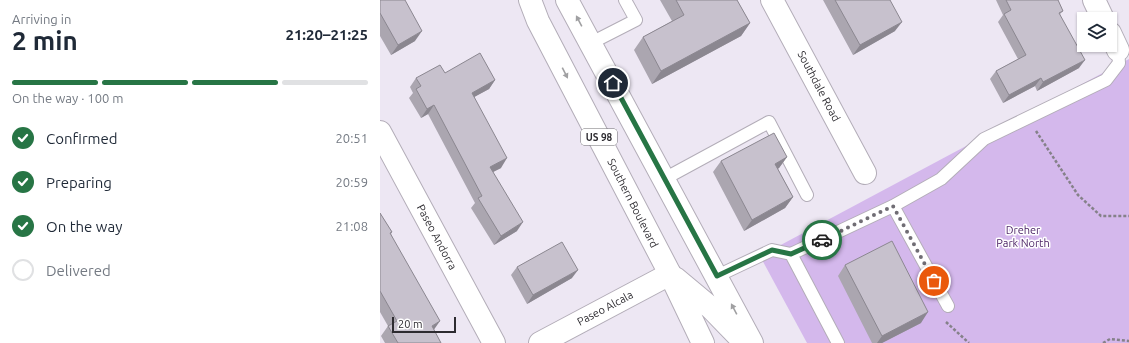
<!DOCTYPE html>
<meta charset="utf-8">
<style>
body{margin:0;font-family:Ubuntu,sans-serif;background:#f6f6f7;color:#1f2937;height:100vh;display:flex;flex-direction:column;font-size:15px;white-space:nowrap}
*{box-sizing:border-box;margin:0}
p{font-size:13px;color:#747a83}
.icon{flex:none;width:22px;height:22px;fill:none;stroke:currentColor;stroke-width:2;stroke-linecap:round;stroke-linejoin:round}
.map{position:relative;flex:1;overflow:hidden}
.details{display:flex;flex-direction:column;background:#fff;width:380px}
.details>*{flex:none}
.buttons{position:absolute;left:697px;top:12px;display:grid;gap:8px}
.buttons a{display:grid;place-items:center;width:40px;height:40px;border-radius:0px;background:#fff;box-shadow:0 1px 3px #0004;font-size:20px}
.scale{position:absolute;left:12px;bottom:10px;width:64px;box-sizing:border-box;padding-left:4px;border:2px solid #2d2b30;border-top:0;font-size:11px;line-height:14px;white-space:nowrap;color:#2d2b30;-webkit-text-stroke:3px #fff;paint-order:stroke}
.pin{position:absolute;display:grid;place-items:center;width:34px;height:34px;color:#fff;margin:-17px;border:2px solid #fff;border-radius:50%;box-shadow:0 1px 4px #0007}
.courier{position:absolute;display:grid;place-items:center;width:40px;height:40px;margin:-20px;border:3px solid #277545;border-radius:50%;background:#fff;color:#222;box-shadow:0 1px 5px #0007}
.summary em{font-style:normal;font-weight:700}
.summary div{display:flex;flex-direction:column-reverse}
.summary{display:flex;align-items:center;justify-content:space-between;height:68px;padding:0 12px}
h1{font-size:26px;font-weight:700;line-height:30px}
.bar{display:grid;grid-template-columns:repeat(4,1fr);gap:6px 4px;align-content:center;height:48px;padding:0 12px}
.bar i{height:5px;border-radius:3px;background:#e0e1e3}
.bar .on{background:#277545}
.bar p{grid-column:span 4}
ol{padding:0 12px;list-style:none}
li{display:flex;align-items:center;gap:12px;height:44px}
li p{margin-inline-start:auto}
li .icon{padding:4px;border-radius:50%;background:#277545;color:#fff;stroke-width:4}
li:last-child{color:#747a83}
li i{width:22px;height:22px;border:2px solid #e0e1e3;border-radius:50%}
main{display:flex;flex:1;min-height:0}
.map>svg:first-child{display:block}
.green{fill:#d4b8ec}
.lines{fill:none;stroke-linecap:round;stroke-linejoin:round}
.lane-casing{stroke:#b3adb8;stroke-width:14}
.street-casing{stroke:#b3adb8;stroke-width:24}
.primary-casing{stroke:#b3adb8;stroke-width:24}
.path{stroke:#858189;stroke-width:2.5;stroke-dasharray:3 2;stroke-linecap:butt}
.lane{stroke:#fff;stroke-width:12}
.street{stroke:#fff;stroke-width:22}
.primary{stroke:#fff;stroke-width:22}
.wall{fill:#aba6b0}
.shaded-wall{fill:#8b8790}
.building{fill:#c7c1cd;stroke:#8b8790}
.oneway{fill:#a0a0a2}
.done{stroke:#706d74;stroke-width:4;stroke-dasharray:0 7.2}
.route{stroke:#277545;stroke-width:5}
.labels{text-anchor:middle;stroke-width:3;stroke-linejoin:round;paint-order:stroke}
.shield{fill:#fff;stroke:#6c6b6e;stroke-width:1}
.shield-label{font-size:10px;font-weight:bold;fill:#2d2b30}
.street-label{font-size:11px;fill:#2d2b30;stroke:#fff}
.park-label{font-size:11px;fill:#481f63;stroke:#fff}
</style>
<main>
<section class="details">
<div class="summary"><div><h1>2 min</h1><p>Arriving in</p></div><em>21:20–21:25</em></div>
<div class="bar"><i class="on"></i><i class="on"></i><i class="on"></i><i></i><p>On the way · 100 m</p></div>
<ol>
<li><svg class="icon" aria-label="check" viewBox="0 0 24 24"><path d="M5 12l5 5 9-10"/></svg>Confirmed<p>20:51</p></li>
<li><svg class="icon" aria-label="check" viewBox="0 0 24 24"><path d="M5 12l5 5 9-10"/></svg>Preparing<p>20:59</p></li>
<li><svg class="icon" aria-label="check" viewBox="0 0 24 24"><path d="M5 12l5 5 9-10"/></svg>On the way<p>21:08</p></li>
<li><i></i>Delivered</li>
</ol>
</section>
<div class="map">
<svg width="749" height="343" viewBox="0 0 749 343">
<rect width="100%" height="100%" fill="#ede7f3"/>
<path class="green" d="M749 59V343H427L380 256Z"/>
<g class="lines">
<g class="lane-casing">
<path id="lane" d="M211 43 256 20 245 0
M284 179 389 122 427 195
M513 206 568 306
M411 254 458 343
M337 276 392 250 411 254 513 206 561 179 604 139 726 80 739 63 738 50"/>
</g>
<g class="street-casing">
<path id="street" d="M392 0 485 173
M714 0 723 19
M730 33 738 50
M0 132 114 343
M160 343 290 274"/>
</g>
<g class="primary-casing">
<path id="primary" d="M150 0 158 21 290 274 323 343
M187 0 372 343
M295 278 331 308 364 342"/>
</g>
<path class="path" d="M656 131 698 195 721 216H749
M566 322 589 343
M723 343 730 339 749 341"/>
<use href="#lane" class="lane"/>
<use href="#street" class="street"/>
<use href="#primary" class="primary"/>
</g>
<path class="wall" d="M0 0 35 41 11 55 0 36Z
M280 0H357L370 23 361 36 272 84 254 50 263 37 292 21Z
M443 0H510L515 31 473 55Z
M616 0H678L683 11 680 14 699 68 657 91 655 86 623 103 610 79 616 71 638 59 618 22 623 15Z
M65 73 115 80 109 89 94 97 121 168 113 172 137 231 114 245 91 208 95 203 48 114 41 118 29 98 33 93 30 87 36 78Z
M407 157 399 168 398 169 413 197 405 208 364 231 333 172 341 161Z
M0 213 12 232 11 234 54 330 61 343H5L1 336 8 326 0 312Z
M465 265 541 323 502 343H492L458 276Z
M137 267 192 278 147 304 131 275Z"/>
<path class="shaded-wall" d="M522 22 515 31 473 55 480 45Z
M370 23 361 36 272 84 281 71Z
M42 31 35 41 11 55 18 45Z
M705 60 699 68 657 91 663 82Z
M661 78 655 86 623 103 629 95Z
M115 80 109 89 85 102 92 93Z
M54 105 48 114 41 118 47 109Z
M407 157 399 168 387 174 395 164Z
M127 158 121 168 103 177 110 167Z
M413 197 405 208 364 231 372 220Z
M143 222 137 231 114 245 121 236Z
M198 270 192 278 147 304 153 295Z
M548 312 541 323 502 343H497L502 336Z
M60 321 53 331 52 326Z"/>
<path class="building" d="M0 0H25L42 31 18 45 0 13Z
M296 0H357L370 23 281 71 263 37 304 15Z
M455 0H510L522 22 480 45Z
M626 0H678L683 11 679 13 705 60 663 82 661 78 629 95 616 71 646 55 624 14 631 10Z
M100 53 115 80 92 93 127 158 110 167 143 222 121 236 98 198 102 196 54 105 47 109 36 89 41 86 36 78 60 65 65 73Z
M394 133 407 157 395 164 413 197 372 220 341 161Z
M0 213 12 232 10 233 60 321 52 326 61 343H18L8 326 17 321 0 291Z
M512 241 548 312 502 336 465 265Z
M182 242 198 270 153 295 137 267Z"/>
<defs><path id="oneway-solid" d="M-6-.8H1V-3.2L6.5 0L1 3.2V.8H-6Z"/></defs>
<g class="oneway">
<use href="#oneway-solid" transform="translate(199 21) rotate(-118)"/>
<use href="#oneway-solid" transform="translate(185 73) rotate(63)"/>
<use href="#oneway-solid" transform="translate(354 309) rotate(-118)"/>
</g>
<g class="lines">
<path class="done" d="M442 240 513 206 554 281"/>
<path class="route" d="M233 83 337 276 392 250 411 254 442 240"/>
</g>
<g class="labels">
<rect class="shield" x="201" y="129" width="36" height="16" rx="3"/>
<g class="shield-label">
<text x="219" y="141">US 98</text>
</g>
<g class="street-label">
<text transform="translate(439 86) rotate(62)" y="4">Southdale Road</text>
<text transform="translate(253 203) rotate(63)" y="4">Southern Boulevard</text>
<text transform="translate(57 237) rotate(62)" y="4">Paseo Andorra</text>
<text transform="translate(225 308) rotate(-28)" y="4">Paseo Alcala</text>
</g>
<g class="park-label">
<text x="643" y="234">Dreher<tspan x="643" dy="13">Park North</tspan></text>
</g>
</g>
</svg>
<div class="buttons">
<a><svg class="icon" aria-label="layers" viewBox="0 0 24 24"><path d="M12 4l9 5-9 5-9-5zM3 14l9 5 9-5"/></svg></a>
</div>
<div class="scale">20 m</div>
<div class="pin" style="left:554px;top:281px;background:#ea580c"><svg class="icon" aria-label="bag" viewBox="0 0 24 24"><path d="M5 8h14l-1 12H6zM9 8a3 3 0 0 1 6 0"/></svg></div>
<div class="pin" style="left:233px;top:83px;background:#1f2937"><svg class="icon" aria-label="home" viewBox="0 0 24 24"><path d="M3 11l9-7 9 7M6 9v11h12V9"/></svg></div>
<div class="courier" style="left:442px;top:240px"><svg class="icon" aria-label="car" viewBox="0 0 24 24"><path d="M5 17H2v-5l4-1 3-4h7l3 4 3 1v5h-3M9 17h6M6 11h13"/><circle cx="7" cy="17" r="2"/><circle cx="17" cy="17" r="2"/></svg></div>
</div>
</main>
